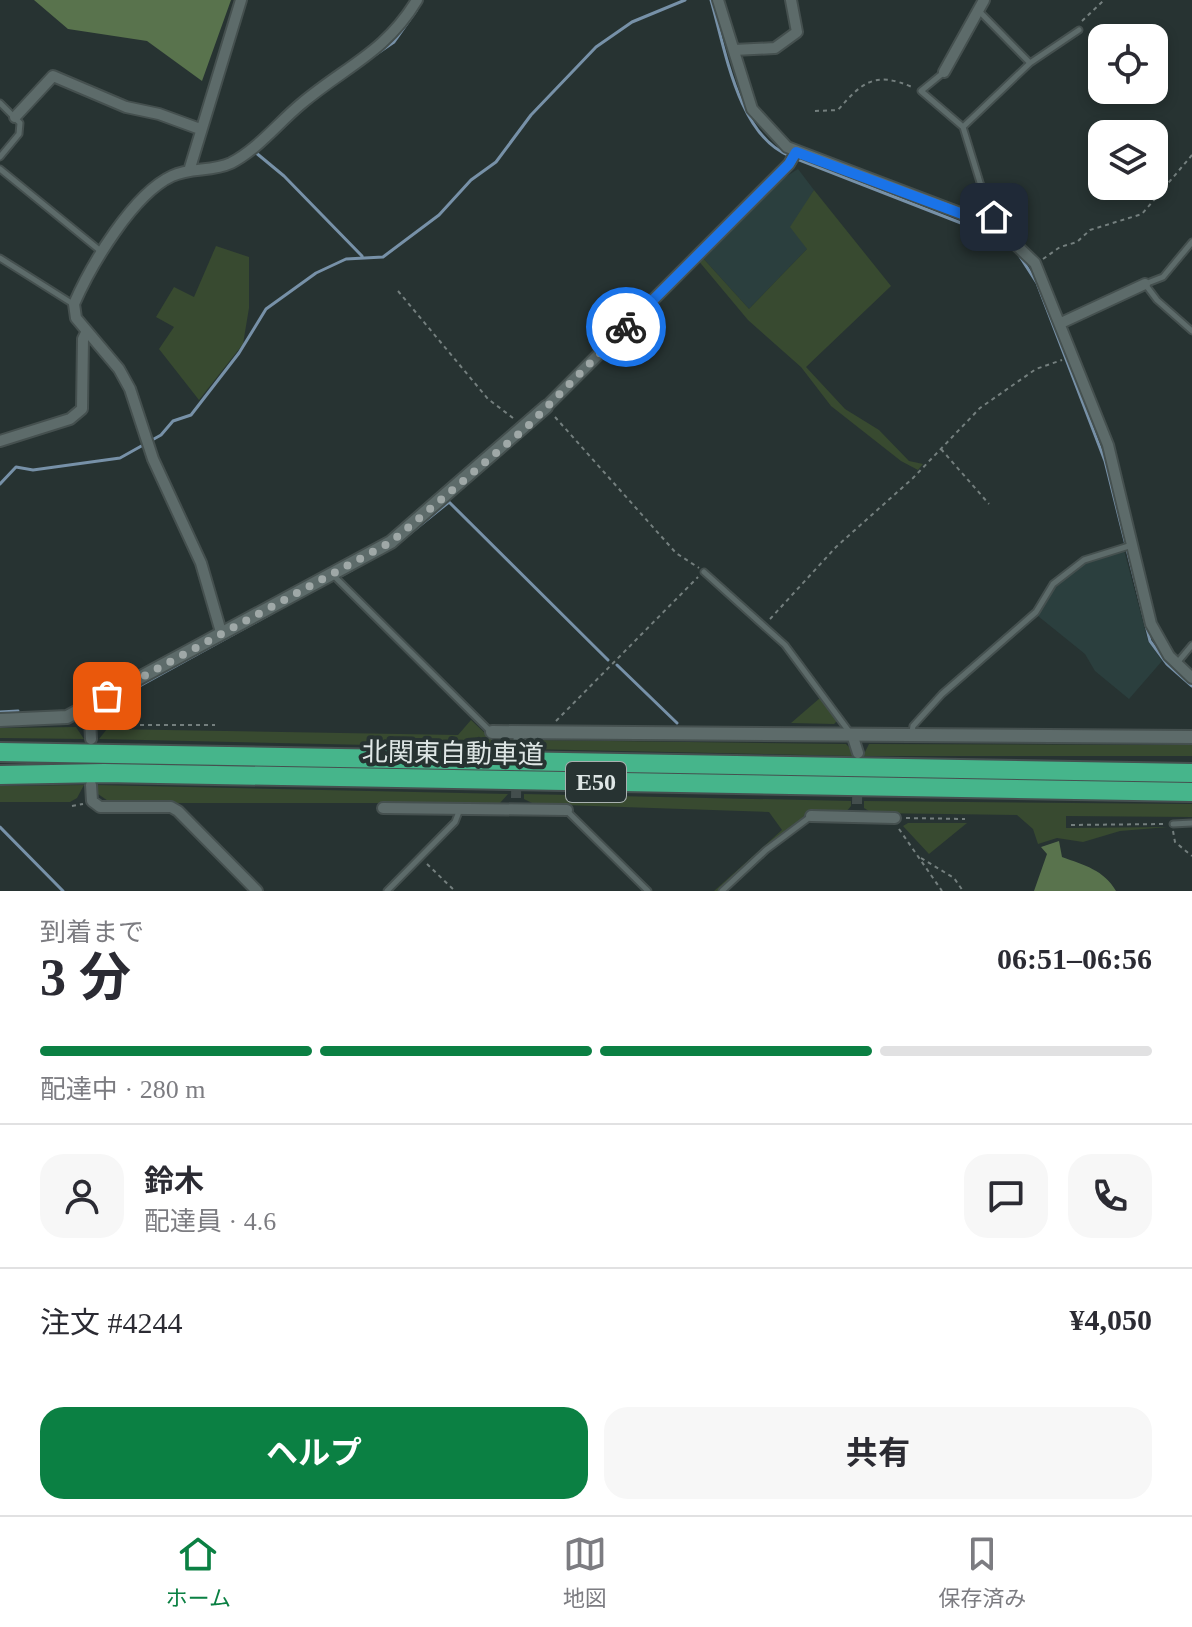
<!DOCTYPE html>
<html lang="ja">
<meta charset="utf-8">
<style>
body{margin:0;font-family:"Times New Roman","Noto Sans JP",serif;background:#f7f7f7;color:#2b2b33;height:100vh;display:flex;flex-direction:column;font-size:30px;white-space:nowrap}
*{box-sizing:border-box;margin:0}
p{font-size:26px;color:#7c7c81}
.icon{flex:none;width:44px;height:44px;fill:none;stroke:currentColor;stroke-width:2;stroke-linecap:round;stroke-linejoin:round}
.map{position:relative;height:891px;overflow:hidden}
.side{display:flex;flex-direction:column;background:#fff;flex:1}
.side>*{flex:none}
.controls{position:absolute;left:1088px;top:24px;display:grid;gap:16px}
.controls a{display:grid;place-items:center;width:80px;height:80px;border-radius:16px;background:#fff;box-shadow:0 4px 12px #0003;font-size:40px}
.pin{position:absolute;display:grid;place-items:center;width:68px;height:68px;color:#fff;margin:-34px;border-radius:16px;box-shadow:0 4px 12px #0006}
.courier{position:absolute;display:grid;place-items:center;width:80px;height:80px;margin:-40px;border:6px solid #1a73e8;border-radius:50%;background:#fff;color:#222;box-shadow:0 2px 10px #0007}
.headline em{font-style:normal;font-weight:700}
.headline div{display:flex;flex-direction:column-reverse}
.headline{display:flex;align-items:center;justify-content:space-between;height:136px;padding:0 40px}
h1{font-size:52px;font-weight:700;line-height:60px}
.bar{display:grid;grid-template-columns:repeat(4,1fr);gap:12px 8px;align-content:center;height:96px;padding:0 40px}
.bar i{height:10px;border-radius:6px;background:#e1e1e2}
.bar .current{background:#0b8043}
.bar p{grid-column:span 4}
.line{display:flex;align-items:center;gap:20px;padding:0 40px;border-top:2px solid #e1e1e2}
.line div{flex:1}
.round{display:grid;place-items:center;flex:none;width:84px;height:84px;border-radius:24px;background:#f7f7f7}
.primary-button{display:flex;gap:16px;margin-top:auto;padding:16px 40px}
.primary-button a{flex:1;height:92px;border-radius:24px;background:#0b8043;color:#fff;font-size:32px;font-weight:700;line-height:92px;text-align:center}
.primary-button a+a{background:#f7f7f7;color:#2b2b33}
.tabs{display:flex;justify-content:space-around;align-items:center;height:112px;border-top:2px solid #e1e1e2;background:#fff;font-size:22px;color:#7c7c81}
.tabs a{display:grid;justify-items:center;gap:4px}
.tabs .current{color:#0b8043}
.map>svg:first-child{display:block}
.built{fill:#2b3f3e}
.green{fill:#384a30}
.forest{fill:#59734d}
.lines{fill:none;stroke-linecap:round;stroke-linejoin:round}
.stream{stroke:#7791a8;stroke-width:3}
.minor-tunnel{stroke:#434e4d;stroke-width:10;stroke-dasharray:10 5;stroke-linecap:butt}
.service-casing{stroke:#45504f;stroke-width:9}
.minor-casing{stroke:#45504f;stroke-width:14}
.tertiary-casing{stroke:#45504f;stroke-width:16}
.motorway-casing{stroke:#45504f;stroke-width:22}
.path{stroke:#747f7e;stroke-width:2;stroke-dasharray:4 4;stroke-linecap:butt}
.service{stroke:#5d6b6a;stroke-width:5}
.minor{stroke:#5d6b6a;stroke-width:10}
.tertiary{stroke:#5d6b6a;stroke-width:12}
.motorway{stroke:#46b58b;stroke-width:18}
.done{stroke:#9fa8a7;stroke-width:8;stroke-dasharray:0 14.4}
.route{stroke:#1a73e8;stroke-width:10}
.labels{text-anchor:middle;stroke-width:8;stroke-linejoin:round;paint-order:stroke}
.shield{fill:#273332;stroke:#a8b1b0;stroke-width:2}
.shield-label{font-size:24px;font-weight:bold;fill:#dfe7e6}
.street-label{font-size:26px;fill:#dfe7e6;stroke:#273332}
</style>
<div class="map">
<svg width="1192" height="891" viewBox="0 0 1192 891">
<rect width="100%" height="100%" fill="#273332"/>
<path class="built" d="M798 169 814 190 806 204 808 248 749 309 701 256 779 181Z
M1124 550 1148 641 1162 661 1129 699 1095 671 1085 654 1038 616 1050 592 1084 563Z"/>
<path class="green" d="M814 190 891 286 806 367 845 409 879 430 909 461 923 464 918 470 901 461 831 406 801 367 748 320 697 259 701 256 749 309 807 249 790 227Z
M216 246 249 257V308L243 344 199 400 159 349 174 327 156 317 174 287 194 297Z
M820 698 837 721 834 724 791 723Z
M471 720 488 736 509 743 510 748 99 739 107 729 458 735Z
M76 727 84 739 0 738V728Z
M533 740 846 744 853 751V756L525 749Z
M869 744 1192 745V756H863Z
M84 785 77 798 70 802H0V786Z
M98 785 508 794 500 803H111L98 794Z
M524 794 851 801V806L846 812 807 814 719 891H714L782 830 769 812 534 804 524 799Z
M864 801 1192 804V817L1066 816V828L1168 827 1120 831 1083 842 1057 838 1038 844 1033 829 1017 815 872 813 864 808Z
M908 823H967L929 854 903 826Z"/>
<path class="forest" d="M34 0H231L202 81 147 41 68 29Z
M1059 841 1062 857C1084 865 1104 870 1116 891H1034L1047 854 1041 847Z"/>
<g class="lines">
<path class="stream" d="M711 0C725 48 738 136 790 156
M375 55 394 42 416 11
M255 152 284 176 362 256
M797 159 1002 239
M1019 255 1037 283 1105 461 1150 641 1167 664 1192 686
M0 484 16 467 33 470 120 458 161 435 173 421 191 415 239 353 266 309 316 273 346 259 383 257 439 215 471 180 496 162 531 115 596 47 632 22 685 0
M393 547 449 502 608 660
M337 578 352 570
M617 665 677 723
M96 710 274 612
M0 712 18 711
M0 827 63 891"/>
<path class="minor-tunnel" d="M516 798 517 756
M857 804 858 763"/>
<g class="service-casing">
<path id="service" d="M979 11 1030 63
M943 73 921 91 963 127
M0 103 20 123 19 134 0 157
M0 169 103 253
M997 227 986 202 963 127 1030 63 1079 30
M1192 242 1163 277 1145 284 1157 300 1192 331
M0 258 73 304
M704 572 785 645 851 734
M333 575 490 731
M1177 663 1192 645
M912 732 913 726 942 694 1036 612 1053 584 1084 560 1132 545
M567 811 648 891
M1173 824 1192 823
M387 891 455 822 460 809
M722 891 766 850 810 817"/>
</g>
<g class="minor-casing">
<path id="minor" d="M718 0 752 109 787 147 997 227 1035 263 1108 445 1151 624 1169 656 1192 678
M734 50 775 48 797 32 791 0
M944 72 984 0
M15 117 53 76 126 107 159 114 200 129
M189 171 241 0
M1061 323 1145 284
M546 407 789 164 796 152
M0 441 70 419 82 409 83 339 86 333
M221 632 201 563 153 459 130 389 119 369 76 318 74 304C91 265 133 194 172 176 191 167 212 172 231 163 258 149 278 123 301 104 346 66 385 53 417 0
M83 710 90 719 91 739
M852 734 858 753
M518 747 519 733
M91 785 92 801 100 807H171L178 811 257 891
M383 808 567 810
M811 816 895 818"/>
</g>
<g class="tertiary-casing">
<path id="tertiary" d="M0 720 67 717 391 542 546 407
M492 732 1192 737"/>
</g>
<g class="motorway-casing">
<path id="motorway" d="M0 752 1192 773
M0 775 104 773 1192 792"/>
</g>
<path class="path" d="M1082 21 1104 0
M815 111 838 110C862 82 875 71 912 87
M1043 259 1060 247 1077 242 1090 230 1142 214 1192 155
M398 291 488 399 513 418
M555 417 676 553 699 568
M941 449 989 504
M770 619 836 547 913 478 980 408 1036 369 1062 360
M556 721 698 577
M100 725H215
M72 806 83 804
M906 818 965 819
M1071 825 1165 824
M899 829 942 891
M1173 831 1175 842 1192 856
M921 858 954 878 963 891
M427 864 455 891"/>
<use href="#service" class="service"/>
<use href="#minor" class="minor"/>
<use href="#tertiary" class="tertiary"/>
<use href="#motorway" class="motorway"/>
</g>
<g class="lines">
<path class="done" d="M107 696 391 542 528 426 626 327"/>
<path class="route" d="M626 327 789 164 796 152 997 227 994 217"/>
</g>
<g class="labels">
<rect class="shield" x="566" y="762" width="60" height="40" rx="6"/>
<g class="shield-label">
<text x="596" y="790">E50</text>
</g>
<g class="street-label">
<text transform="translate(453 753) rotate(1)" y="9">北関東自動車道</text>
</g>
</g>
</svg>
<div class="controls">
<a><svg class="icon" aria-label="locate" viewBox="0 0 24 24"><circle cx="12" cy="12" r="6"/><path d="M12 2v4M12 18v4M2 12h4M18 12h4"/></svg></a>
<a><svg class="icon" aria-label="layers" viewBox="0 0 24 24"><path d="M12 4l9 5-9 5-9-5zM3 14l9 5 9-5"/></svg></a>
</div>
<div class="pin" style="left:107px;top:696px;background:#ea580c"><svg class="icon" aria-label="bag" viewBox="0 0 24 24"><path d="M5 8h14l-1 12H6zM9 8a3 3 0 0 1 6 0"/></svg></div>
<div class="pin" style="left:994px;top:217px;background:#1f2937"><svg class="icon" aria-label="home" viewBox="0 0 24 24"><path d="M3 11l9-7 9 7M6 9v11h12V9"/></svg></div>
<div class="courier" style="left:626px;top:327px"><svg class="icon" aria-label="bike" viewBox="0 0 24 24"><circle cx="6" cy="16" r="4"/><circle cx="18" cy="16" r="4"/><path d="M6 16l4-8h5l3 8M10 8l3 8H6M13 5h3"/></svg></div>
</div>
<section class="side">
<div class="headline"><div><h1>3 分</h1><p>到着まで</p></div><em>06:51–06:56</em></div>
<div class="bar"><i class="current"></i><i class="current"></i><i class="current"></i><i></i><p>配達中 · 280 m</p></div>
<div class="line" style="height:144px"><a class="round"><svg class="icon" aria-label="person" viewBox="0 0 24 24"><circle cx="12" cy="8" r="4"/><path d="M4 21q1-7 8-7t8 7"/></svg></a><div><b>鈴木</b><p>配達員 · 4.6</p></div><a class="round"><svg class="icon" aria-label="chat" viewBox="0 0 24 24"><path d="M4 5h16v11H9l-5 4z"/></svg></a><a class="round"><svg class="icon" aria-label="phone" viewBox="0 0 24 24"><path d="M5 4h4l2 5-3 2q2 4 5 5l2-3 5 2v4C11 20 4 13 5 4z"/></svg></a></div>
<div class="line" style="height:104px"><div>注文 #4244</div><b>¥4,050</b></div>
<div class="primary-button"><a>ヘルプ</a><a>共有</a></div>
</section>
<nav class="tabs">
<a class="current"><svg class="icon" aria-label="home" viewBox="0 0 24 24"><path d="M3 11l9-7 9 7M6 9v11h12V9"/></svg>ホーム</a>
<a><svg class="icon" aria-label="map" viewBox="0 0 24 24"><path d="M3 6l6-2 6 2 6-2v14l-6 2-6-2-6 2zM9 4v14M15 6v14"/></svg>地図</a>
<a><svg class="icon" aria-label="saved" viewBox="0 0 24 24"><path d="M7 4h10v16l-5-4-5 4z"/></svg>保存済み</a>
</nav>
